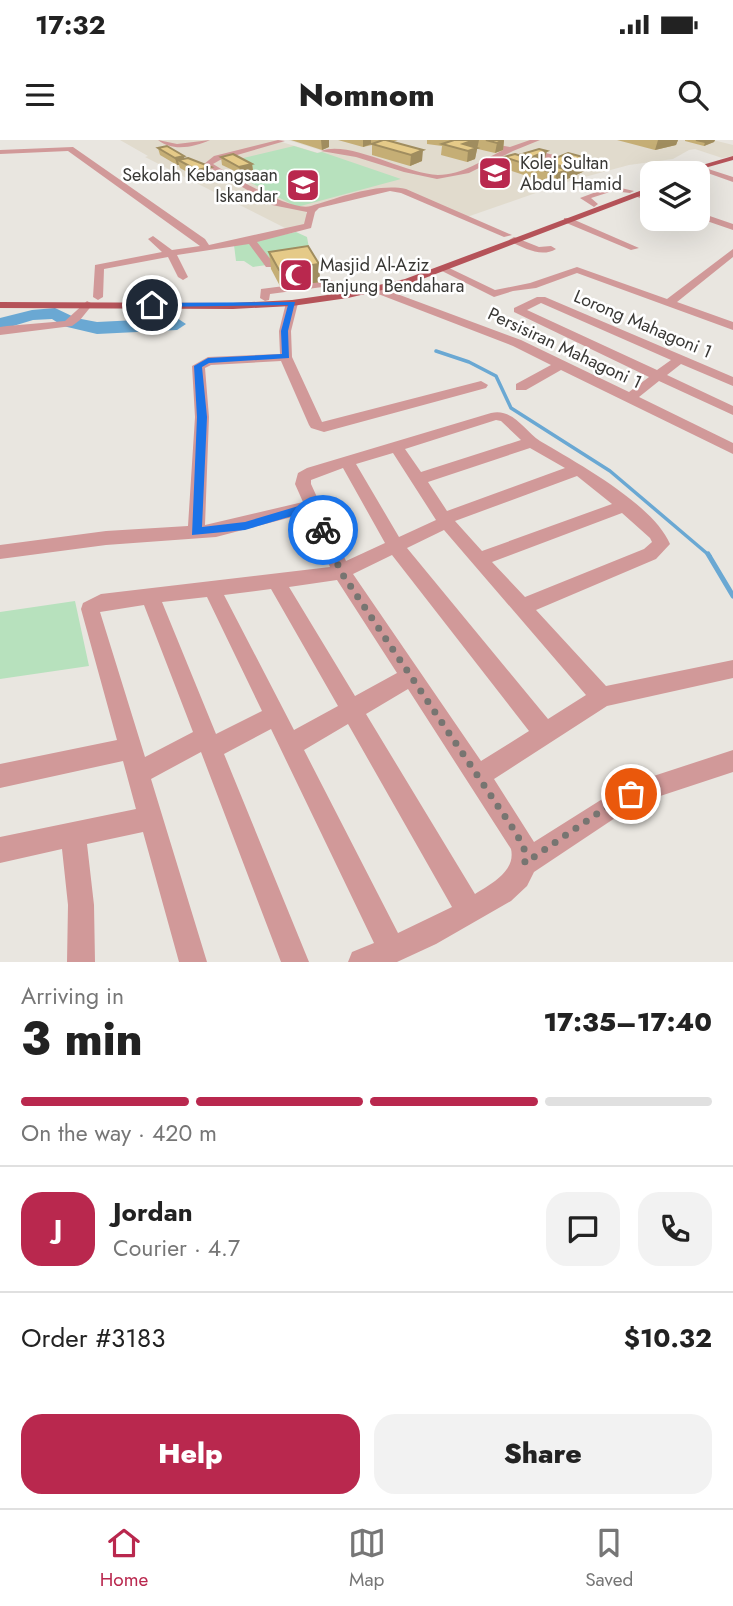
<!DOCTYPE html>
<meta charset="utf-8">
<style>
body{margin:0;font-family:Jost,sans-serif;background:#f2f2f2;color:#222;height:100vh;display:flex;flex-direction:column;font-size:26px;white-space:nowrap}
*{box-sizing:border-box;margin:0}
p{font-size:23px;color:#767676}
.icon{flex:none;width:38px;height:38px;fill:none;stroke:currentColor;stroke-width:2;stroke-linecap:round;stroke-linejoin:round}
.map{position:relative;height:822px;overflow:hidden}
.side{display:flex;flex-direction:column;background:#fff;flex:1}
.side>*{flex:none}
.tools{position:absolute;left:640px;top:21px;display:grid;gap:14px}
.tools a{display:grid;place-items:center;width:70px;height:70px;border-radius:14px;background:#fff;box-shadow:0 7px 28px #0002;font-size:35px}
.pin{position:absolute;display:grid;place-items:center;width:60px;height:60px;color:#fff;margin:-30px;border:4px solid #fff;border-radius:50%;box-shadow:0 2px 7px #0007}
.courier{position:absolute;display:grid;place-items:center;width:70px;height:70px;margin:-35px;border:5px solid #1a73e8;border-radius:50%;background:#fff;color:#222;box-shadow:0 2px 9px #0007}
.head em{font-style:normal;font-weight:800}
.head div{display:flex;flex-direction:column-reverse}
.head{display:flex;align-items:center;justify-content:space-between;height:119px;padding:0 21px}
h1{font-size:46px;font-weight:800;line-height:52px}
.bar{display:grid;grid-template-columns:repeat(4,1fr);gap:10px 7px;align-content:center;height:84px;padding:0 21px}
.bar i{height:9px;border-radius:5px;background:#e0e0e0}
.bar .on{background:#b9284e}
.bar p{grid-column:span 4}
.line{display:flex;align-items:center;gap:18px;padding:0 21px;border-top:2px solid #e0e0e0}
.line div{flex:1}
.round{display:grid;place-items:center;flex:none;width:74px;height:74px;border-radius:21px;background:#f2f2f2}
.primary-button{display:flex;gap:14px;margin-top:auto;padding:14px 21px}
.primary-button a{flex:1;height:80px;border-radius:21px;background:#b9284e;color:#fff;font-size:28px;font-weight:800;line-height:80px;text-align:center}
.primary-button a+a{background:#f2f2f2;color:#222}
.status{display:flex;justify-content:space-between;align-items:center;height:49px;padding:0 35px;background:#fff;direction:ltr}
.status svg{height:19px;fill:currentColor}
header{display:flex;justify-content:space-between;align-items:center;height:91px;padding:0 21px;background:#fff;font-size:32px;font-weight:800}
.tab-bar{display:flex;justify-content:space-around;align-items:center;height:98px;border-top:2px solid #e0e0e0;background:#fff;font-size:19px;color:#767676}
.tab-bar a{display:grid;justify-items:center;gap:4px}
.tab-bar .on{color:#b9284e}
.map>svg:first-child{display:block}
.built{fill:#e1dbcd}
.green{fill:#b7e1bd}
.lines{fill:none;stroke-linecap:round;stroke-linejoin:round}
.stream-far1{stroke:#6aa8d3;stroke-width:3.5}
.stream{stroke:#6aa8d3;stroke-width:5}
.river{fill:#6aa8d3;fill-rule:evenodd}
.minor{fill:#d19999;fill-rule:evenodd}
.major{fill:#b55359;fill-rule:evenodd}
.wall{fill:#c5ae75}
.shaded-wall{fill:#a08d5f}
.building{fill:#e5ca88;stroke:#a08d5f;stroke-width:2}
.route{fill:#1a73e8}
.done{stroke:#777571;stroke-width:7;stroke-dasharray:0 12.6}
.labels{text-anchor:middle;stroke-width:5;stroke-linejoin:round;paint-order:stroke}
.far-poi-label{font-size:18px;fill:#393835;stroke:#fff;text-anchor:start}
.far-street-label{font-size:18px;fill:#393835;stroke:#fff}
</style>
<div class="status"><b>17:32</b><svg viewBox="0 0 49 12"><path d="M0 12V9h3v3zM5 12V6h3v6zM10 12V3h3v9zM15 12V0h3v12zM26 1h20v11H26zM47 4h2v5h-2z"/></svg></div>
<header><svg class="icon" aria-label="menu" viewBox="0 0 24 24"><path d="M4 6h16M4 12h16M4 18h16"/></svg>Nomnom<svg class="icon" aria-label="search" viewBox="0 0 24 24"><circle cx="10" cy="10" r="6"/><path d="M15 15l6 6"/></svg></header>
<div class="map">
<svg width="733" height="822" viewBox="0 0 733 822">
<rect width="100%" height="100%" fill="#e9e6e0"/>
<path class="built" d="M120 0H275L318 13 323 11 288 0H713L733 5V16L722 18 695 9 689 10 673 19 629 25 570 41 464 78 391 48 317 64 306 72 309 79 306 85 289 90 145 17 148 16Z"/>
<path class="green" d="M294 6 317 13 322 12 401 39 297 67 236 35 250 31 231 21Z
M296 92 307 97 311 119 253 127 244 121H236L234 105Z
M75 461 89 526 0 539V472Z"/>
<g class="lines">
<path class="stream-far1" d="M436 211 469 222 496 236 511 268 610 331 710 416"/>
<path class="stream" d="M708 414 733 456"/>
<path class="river" d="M55 168 76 178 97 182 177 178 186 184 177 190 97 194 63 186 52 179 33 180 0 190V178L32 170Z"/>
<path class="minor" d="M158 0 177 4 210 0C195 7 172 12 158 0Z
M278 0 285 1 220 20 213 24C233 36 290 72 311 66 339 58 376 43 406 49L512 95 504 97 401 53 390 51 319 68 315 72 311 88 257 102 275 125 274 127H266L249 104 177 115 188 137 183 140 178 137 168 117 104 129 103 157 98 160 93 157 95 125 162 112 148 99 153 96 172 110 200 106 68 11 0 14V10L73 7 205 99 209 105 304 84 307 72 272 65 204 24 214 16Z
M470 0 510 7 530 0H540L513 11 469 33 437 39 404 32 356 17 321 11C350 0 405 34 438 35 462 35 483 20 503 10Z
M538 11 581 22 582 24 578 26 535 15Z
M702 27 733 37V42L702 31Z
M612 46 634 51 630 53 613 51 591 58 598 64 594 67 580 58Z
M637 52 653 57V62L634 56Z
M698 72 733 84V90L698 78Z
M564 78H570L639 108 631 110 564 82Z
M514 97 539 107 551 106 556 109C541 118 525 108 511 102L509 100Z
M733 109V117L677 162 733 182V190L577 133 536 148 513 151 494 157 436 128 445 126 495 150 530 143 577 127 667 159Z
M331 140 351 149 346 152 330 146 270 154 269 160 265 161 260 158 261 149Z
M373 148H381L521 200 629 252 649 237 514 172V168L537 157H545L733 237V246L681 224 667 235 733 266V275L659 241 639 257 733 303V314L561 230 526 250H516V244L551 225 513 206 373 152ZM541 163 671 220 657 230 527 170Z
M292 160 298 163 291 191 292 217 322 282 481 241 488 245 486 248 324 292 311 288 309 285 281 221 211 225 205 228 209 277 205 385 303 362 295 344 298 333 307 328 491 273C513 268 524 290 540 301 577 323 653 364 670 404L656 419 536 470 606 546 733 520V538L607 566 494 639 534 702 623 646 733 610V632L636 664 534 732 527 746 511 761 436 804 397 822H348L352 812 374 803 271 589 224 614 309 822H281L201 612 151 639 207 822H179L143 692 87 704 94 765 95 822H67L68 765 62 709 0 723V697L136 669 123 621 0 648V624L117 600 81 469 83 463 101 454 330 427 307 373 216 397 106 405 0 419V405L106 391 188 386 195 277 192 226 208 217 280 214 279 191 286 163ZM496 280 501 281 521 300 421 332 405 309ZM530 308 565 328 447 371 428 342ZM393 313 436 380 399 397 356 324ZM343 328 385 403 346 421 311 344V340ZM577 336 612 364 482 411 455 381ZM622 373 650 398 652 402 644 409 525 457 492 422ZM444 390 586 555 548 579 407 408ZM392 415 529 591 481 621 353 434ZM337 440 397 533 355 556 289 447ZM271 449 338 566 294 590 224 455ZM207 457 262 571 216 594 162 462ZM144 465 193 592 145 617 100 472ZM408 549 511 709C516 731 491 744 475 754L366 574ZM348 584 452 767 398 793 304 610Z
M87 161 93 164 80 180 72 186 0 195V187L7 186 65 181Z"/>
<path class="major" d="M733 16V20L687 33H675Z
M653 46V51L412 143 348 158 292 166 233 169 0 168V162L233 163 292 160 348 152 405 139Z"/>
</g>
<path class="wall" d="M291 0H329V7L322 10Z
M338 0H398L392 2 422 21 410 26 372 15V5L363 7Z
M427 0H504L503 10 495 13 478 9H477L475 19 467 22 441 15 442 6 427 4Z
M617 0H678L676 5 655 10Z
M685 0H715L714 2 704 6 685 1Z
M158 8 184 16V19L212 35 198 38 180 28 179 25H177L160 15Z
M522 14 545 18 539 21 545 23 546 22 587 30 554 45 503 28 504 17 521 16Z
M221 17 252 24 253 31 241 34 222 25Z
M269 112 319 124 320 142 281 148 271 129Z"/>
<path class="shaded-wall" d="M321 0H329V7L322 10Z
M363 0H371V4L363 7Z
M474 0H479L475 19 467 22 468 11 463 4Z
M504 0 503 10 495 13 497 3Z
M658 0H678L676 5 655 10Z
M712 0H715L714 2 704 6 705 2Z
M423 10 422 21 410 26 411 15Z
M547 11 545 18 528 25 530 18Z
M184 16 185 23 178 20 179 25H177L175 18Z
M590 19 587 30 565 40 568 28Z
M252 24 253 31 241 34 239 27Z
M211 27 212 35 198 38 197 30Z
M567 30 564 41 554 45 556 34Z
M319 124 320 142 281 148 279 130Z"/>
<path class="building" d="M383 0H386L423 10 411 15 372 4Z
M454 0H474L463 4 477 8 468 11 442 4Z
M486 0H503L497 3Z
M696 0H712L705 2Z
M167 6 184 16 175 18 158 8Z
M539 9 547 11 530 18 522 16 525 15 522 14Z
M568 13 590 19 568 28 546 22Z
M233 14 252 24 239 27 221 17Z
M515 14 567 30 556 34 504 17Z
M188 18 211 27 197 30 178 20Z
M308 106 319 124 279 130 269 112Z"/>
<path class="route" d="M295 162 288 191 289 218 209 223 202 227 207 277 202 387 245 382 312 362 316 364 328 390 327 393H319L309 371 245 390 192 395 197 277 194 226 208 218 282 214 281 191 288 165 152 167 148 165 152 163Z"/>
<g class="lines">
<path class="done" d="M323 390 341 432 516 693 524 708 525 723 607 667 631 654"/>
</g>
<defs>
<g id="school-square" transform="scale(1.75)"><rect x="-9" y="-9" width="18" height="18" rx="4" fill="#b9284e" stroke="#fff"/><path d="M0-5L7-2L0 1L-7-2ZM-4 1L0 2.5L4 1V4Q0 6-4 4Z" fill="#fff"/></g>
<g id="mosque-square" transform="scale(1.75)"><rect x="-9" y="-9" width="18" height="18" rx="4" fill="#b9284e" stroke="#fff"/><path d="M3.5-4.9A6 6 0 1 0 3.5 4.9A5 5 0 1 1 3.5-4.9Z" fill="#fff"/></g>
</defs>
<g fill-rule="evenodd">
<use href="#school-square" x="495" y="33"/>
<use href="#school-square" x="303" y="45"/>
<use href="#mosque-square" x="296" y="135"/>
</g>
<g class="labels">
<g class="far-poi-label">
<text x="520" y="29">Kolej Sultan<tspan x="520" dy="21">Abdul Hamid</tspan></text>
<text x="278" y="41" text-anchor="end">Sekolah Kebangsaan<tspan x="278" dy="21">Iskandar</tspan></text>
<text x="320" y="131">Masjid Al-Aziz<tspan x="320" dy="21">Tanjung Bendahara</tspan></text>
</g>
<g class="far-street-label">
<text transform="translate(643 184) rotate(23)" y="6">Lorong Mahagoni 1</text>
<text transform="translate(565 208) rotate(25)" y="6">Persisiran Mahagoni 1</text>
</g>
</g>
</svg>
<div class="tools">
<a><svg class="icon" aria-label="layers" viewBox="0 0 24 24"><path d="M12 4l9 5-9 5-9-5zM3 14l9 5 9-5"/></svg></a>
</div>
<div class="pin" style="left:631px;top:654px;background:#ea580c"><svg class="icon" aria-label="bag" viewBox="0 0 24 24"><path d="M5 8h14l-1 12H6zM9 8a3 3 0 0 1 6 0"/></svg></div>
<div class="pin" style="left:152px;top:165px;background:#1f2937"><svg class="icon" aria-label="home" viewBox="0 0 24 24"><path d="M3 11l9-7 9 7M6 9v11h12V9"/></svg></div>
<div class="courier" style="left:323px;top:390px"><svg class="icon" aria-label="bike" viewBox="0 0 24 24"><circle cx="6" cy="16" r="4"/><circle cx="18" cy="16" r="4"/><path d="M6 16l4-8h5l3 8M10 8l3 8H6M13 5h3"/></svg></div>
</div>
<section class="side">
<div class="head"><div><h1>3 min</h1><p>Arriving in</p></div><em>17:35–17:40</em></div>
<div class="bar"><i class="on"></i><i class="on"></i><i class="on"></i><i></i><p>On the way · 420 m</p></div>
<div class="line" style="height:126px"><b class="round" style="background:#b9284e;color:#fff">J</b><div><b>Jordan</b><p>Courier · 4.7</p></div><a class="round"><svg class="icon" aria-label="chat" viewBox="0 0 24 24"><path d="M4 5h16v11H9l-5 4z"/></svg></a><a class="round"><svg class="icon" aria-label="phone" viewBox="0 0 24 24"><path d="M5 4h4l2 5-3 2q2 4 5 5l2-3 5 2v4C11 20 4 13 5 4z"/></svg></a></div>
<div class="line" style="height:91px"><div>Order #3183</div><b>$10.32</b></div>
<div class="primary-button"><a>Help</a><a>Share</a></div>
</section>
<nav class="tab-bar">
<a class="on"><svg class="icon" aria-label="home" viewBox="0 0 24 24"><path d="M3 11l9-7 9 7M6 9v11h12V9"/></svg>Home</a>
<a><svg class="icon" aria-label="map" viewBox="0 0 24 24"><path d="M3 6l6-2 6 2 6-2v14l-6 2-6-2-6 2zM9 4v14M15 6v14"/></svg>Map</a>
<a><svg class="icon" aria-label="saved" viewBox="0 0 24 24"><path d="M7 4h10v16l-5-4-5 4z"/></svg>Saved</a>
</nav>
